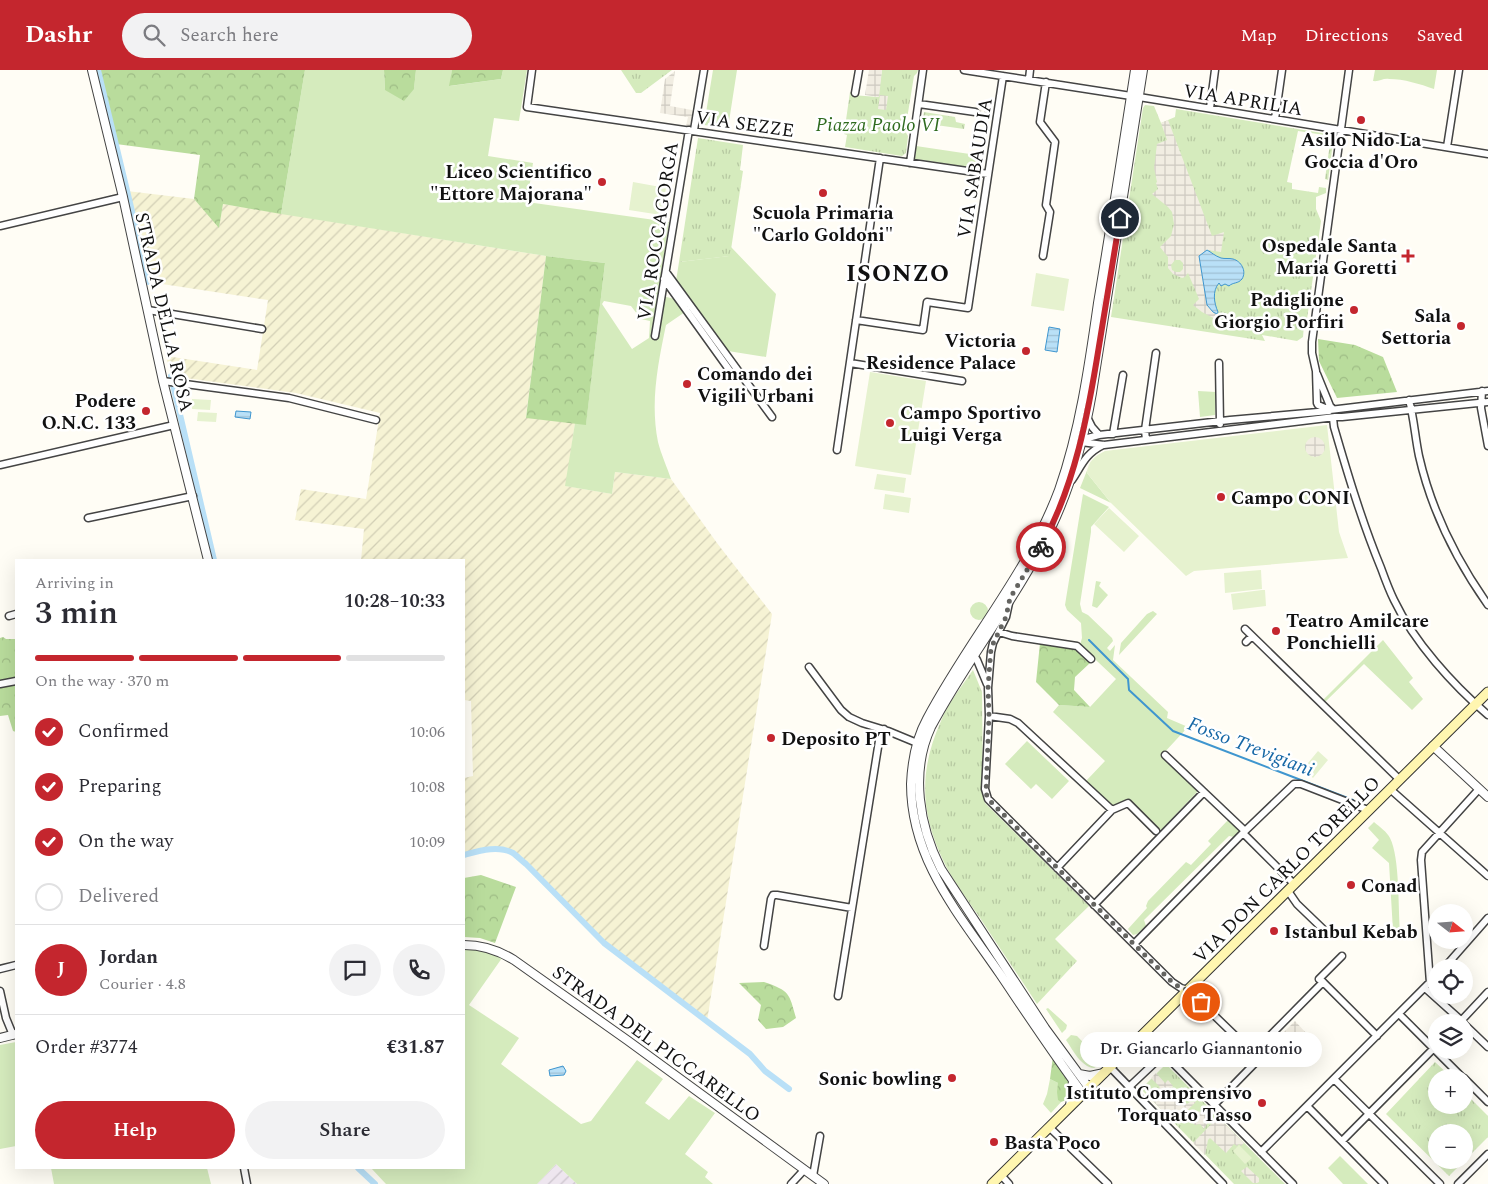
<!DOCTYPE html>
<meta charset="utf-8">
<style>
body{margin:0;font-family:Spectral,serif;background:#f2f2f3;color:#2b2b33;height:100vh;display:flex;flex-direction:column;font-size:19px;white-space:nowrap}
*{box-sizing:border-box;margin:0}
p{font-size:16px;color:#7c7c81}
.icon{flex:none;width:28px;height:28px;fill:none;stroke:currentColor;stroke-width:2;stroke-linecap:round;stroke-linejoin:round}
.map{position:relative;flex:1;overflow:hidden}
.panel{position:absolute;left:15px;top:489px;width:450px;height:610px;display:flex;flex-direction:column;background:#fff;border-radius:0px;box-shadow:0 5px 20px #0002}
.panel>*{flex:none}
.needle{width:32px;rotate:107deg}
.controls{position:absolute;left:1428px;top:834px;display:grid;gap:10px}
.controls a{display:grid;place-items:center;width:45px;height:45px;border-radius:50%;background:#fff;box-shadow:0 5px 20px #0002;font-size:25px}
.pin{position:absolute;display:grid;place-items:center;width:42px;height:42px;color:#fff;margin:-21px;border:2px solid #fff;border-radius:50%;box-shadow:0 1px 5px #0007}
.courier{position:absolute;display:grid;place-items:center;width:50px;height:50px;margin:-25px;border:4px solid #c4262e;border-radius:50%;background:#fff;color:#222;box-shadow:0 1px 6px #0007}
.bubble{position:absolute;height:35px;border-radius:18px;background:#fff;box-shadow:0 5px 20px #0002;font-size:16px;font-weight:600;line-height:35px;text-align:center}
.head em{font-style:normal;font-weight:600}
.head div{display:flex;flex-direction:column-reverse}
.head{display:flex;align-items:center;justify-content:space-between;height:85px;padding:0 20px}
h1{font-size:32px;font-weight:600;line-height:38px}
.bar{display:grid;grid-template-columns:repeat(4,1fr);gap:8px 5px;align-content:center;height:60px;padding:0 20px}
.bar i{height:6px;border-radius:4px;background:#e1e1e2}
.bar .current{background:#c4262e}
.bar p{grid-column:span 4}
.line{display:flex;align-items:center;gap:12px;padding:0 20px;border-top:1px solid #e1e1e2}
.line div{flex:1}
.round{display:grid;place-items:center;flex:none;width:52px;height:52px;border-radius:26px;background:#f2f2f3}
ol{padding:0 20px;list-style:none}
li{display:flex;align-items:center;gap:15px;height:55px}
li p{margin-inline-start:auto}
li .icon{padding:5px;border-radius:50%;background:#c4262e;color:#fff;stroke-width:4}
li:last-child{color:#7c7c81}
li i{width:28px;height:28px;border:2px solid #e1e1e2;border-radius:50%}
.cta{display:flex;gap:10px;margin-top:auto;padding:10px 20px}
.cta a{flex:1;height:58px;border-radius:30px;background:#c4262e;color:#fff;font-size:20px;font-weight:600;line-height:58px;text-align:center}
.cta a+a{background:#f2f2f3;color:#2b2b33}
header{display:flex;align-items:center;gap:30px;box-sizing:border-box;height:70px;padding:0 25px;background:#c4262e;color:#fff}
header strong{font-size:24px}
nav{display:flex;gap:28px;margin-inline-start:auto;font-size:18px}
.search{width:350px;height:45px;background:#f2f2f3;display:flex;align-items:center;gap:12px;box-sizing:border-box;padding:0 18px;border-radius:28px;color:#7c7c81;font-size:19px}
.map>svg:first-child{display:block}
.industrial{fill:url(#industrial-furrows)}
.farmland{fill:url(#farmland-furrows)}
.grass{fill:#d5ebbd;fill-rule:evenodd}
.forest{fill:url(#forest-crowns)}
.park{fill:url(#park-tufts);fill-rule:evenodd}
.pitch{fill:#e6f2cf}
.plaza{fill:url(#plaza-grid);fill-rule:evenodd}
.water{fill:url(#water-rules);stroke:#3f96cf}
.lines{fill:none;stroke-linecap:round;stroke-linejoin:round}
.stream{stroke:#3f96cf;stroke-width:2}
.canal{stroke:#b9e0f7;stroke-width:6}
.minor-tunnel{stroke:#dbdad3;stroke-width:6;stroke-dasharray:6 3;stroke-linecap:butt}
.minor-casing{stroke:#444;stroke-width:9}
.tertiary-casing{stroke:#444;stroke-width:10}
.secondary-casing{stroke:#333;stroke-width:11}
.minor{stroke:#fff;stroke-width:6}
.tertiary{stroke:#fff;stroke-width:8}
.secondary{stroke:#fff6b0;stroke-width:9}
.done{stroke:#646461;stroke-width:5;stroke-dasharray:0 9}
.route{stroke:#c4262e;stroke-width:6}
.poi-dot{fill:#c4262e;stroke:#fff;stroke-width:2}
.labels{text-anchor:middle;stroke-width:5;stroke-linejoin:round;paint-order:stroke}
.street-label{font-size:19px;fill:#111;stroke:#fff}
.park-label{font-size:19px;font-style:italic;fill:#2f6b1f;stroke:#fff}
.poi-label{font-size:19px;font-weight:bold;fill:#111;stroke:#fff;text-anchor:end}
.water-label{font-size:20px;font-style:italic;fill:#1768a6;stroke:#fff}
.district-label{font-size:24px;font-weight:bold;letter-spacing:1px;fill:#111;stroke:#fff}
</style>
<header>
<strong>Dashr</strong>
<div class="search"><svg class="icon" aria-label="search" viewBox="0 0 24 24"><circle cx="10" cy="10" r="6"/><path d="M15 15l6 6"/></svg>Search here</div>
<nav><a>Map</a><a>Directions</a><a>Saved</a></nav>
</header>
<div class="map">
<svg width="1488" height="1114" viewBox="0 0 1488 1114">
<defs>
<pattern id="industrial-furrows" width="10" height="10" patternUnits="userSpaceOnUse" patternTransform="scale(1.25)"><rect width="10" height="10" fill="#eee6ef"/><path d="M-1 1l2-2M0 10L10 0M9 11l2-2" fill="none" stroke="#cbc4cc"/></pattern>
<pattern id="farmland-furrows" width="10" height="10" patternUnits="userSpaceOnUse" patternTransform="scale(1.25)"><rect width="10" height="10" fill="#f6f3d4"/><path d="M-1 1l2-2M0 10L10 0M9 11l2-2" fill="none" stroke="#d2cfb5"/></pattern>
<pattern id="forest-crowns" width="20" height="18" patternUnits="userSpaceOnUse" patternTransform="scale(1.25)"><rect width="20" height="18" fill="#b9dc9c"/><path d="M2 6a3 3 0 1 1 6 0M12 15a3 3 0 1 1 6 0" fill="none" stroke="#9ebc85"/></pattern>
<pattern id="park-tufts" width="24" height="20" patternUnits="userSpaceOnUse" patternTransform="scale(1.25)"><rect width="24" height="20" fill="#d5ebbd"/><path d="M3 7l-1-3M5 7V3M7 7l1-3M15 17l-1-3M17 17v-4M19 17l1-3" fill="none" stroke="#b6c8a1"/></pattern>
<pattern id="plaza-grid" width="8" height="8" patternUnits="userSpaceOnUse" patternTransform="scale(1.25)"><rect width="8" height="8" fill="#f1ede2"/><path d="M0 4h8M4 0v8" fill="none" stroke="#cecac1"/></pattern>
<pattern id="water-rules" width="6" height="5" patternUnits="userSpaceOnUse" patternTransform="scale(1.25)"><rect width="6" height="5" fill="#b9e0f7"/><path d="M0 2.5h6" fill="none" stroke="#9ebfd3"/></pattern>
</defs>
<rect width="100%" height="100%" fill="#fffdf5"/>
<path class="industrial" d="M556 1094 577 1114H537Z"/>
<path class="farmland" d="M127 121 194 129 219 157 223 134 546 186 526 347 575 353 566 416 612 424 615 402 671 409 717 473 772 544 707 951 604 873 526 794 512 783 500 779 482 780 464 785V708L473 706 471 631 464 630V490H361L364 459 295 450 301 419 366 429 380 343 296 323 171 306 166 286 257 300 268 230 149 212Z"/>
<path class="grass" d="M305 0H384L385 20 414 19 416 0H452L450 16 501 9 503 0H527L519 51 494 48 488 86 533 93 527 132 669 152 658 225 675 229 685 242 666 255C658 294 650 332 658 372 661 384 667 397 671 409L615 402 612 424 565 416 575 353 586 354 605 193 546 186 281 144ZM604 231 631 236 641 249 650 251 649 268 632 279 602 234Z
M713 0H737L728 58 704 55Z
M1375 0H1437L1434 19C1420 14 1404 9 1389 9 1383 8 1379 12 1373 11Z
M916 76 983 86 981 99 915 89Z
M731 177 776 224 766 287 728 281 676 211 679 192 729 186Z
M1198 321 1216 322 1215 345 1200 347Z
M1088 398 1087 403 1111 433 1080 418Z
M1083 424 1109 437 1091 457V462L1080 534 1082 542 1088 545 1112 568 1113 571 1107 578 1110 581 1115 575 1113 590 1168 642 1167 648 1188 657 1162 685 1198 721 1161 760 1128 729 1112 736 1086 711 1105 691 1053 642 1059 635 1090 637 1116 609 1080 575 1082 568 1081 553 1067 540 1065 535Z
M1096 511 1101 512 1099 516 1108 525 1097 538 1092 536Z
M970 541a9 9 0 1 1 18 0a9 9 0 1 1-18 0Z
M1153 541 1157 544 1119 585 1121 573 1147 544Z
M1383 570 1413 608 1409 612 1423 629 1412 640 1364 594 1324 633 1322 631Z
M1027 671 1069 711 1052 729 1036 714 1031 719 1005 694Z
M1228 750 1239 760V762L1234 767 1229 766 1144 850 1146 856 1137 864 1133 865 1128 859 1147 838 1146 836 1148 831 1186 792 1191 795 1211 774 1208 771Z
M1374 752C1380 757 1387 762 1390 768 1400 788 1398 838 1400 861H1393L1389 793 1372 778 1379 770 1368 758Z
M468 879 485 881 502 888 469 935 519 968 501 994 581 1054 591 1051 637 990 663 1009 645 1033 669 1050 689 1026 715 1043 685 1084 708 1102 705 1107 713 1114H577L556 1094 537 1114H386L371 1098H464V880Z
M1048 938 1067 955 1066 959 1062 963 1046 939Z
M1071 965 1077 966 1103 993 1094 998C1081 997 1073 980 1066 970Z
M16 972V1076L0 1079V975Z
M1050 1009 1058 1013 1061 1032 1062 1031 1051 1043 1043 1034 1047 1024Z
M1340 1086 1368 1114H1343L1328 1098Z
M51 1098H207L211 1114H54Z"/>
<path class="forest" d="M98 0H305L281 144 223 134 219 158 194 129 200 85 116 74Z
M384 0H416L414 19 404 31 385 20Z
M452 0H503L501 9 449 16Z
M546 186 605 193 586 355 526 348Z
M1318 269 1355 275 1383 287 1397 322 1337 328 1319 291Z
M3 567 6 569H16V605H15L16 612V662L13 661 8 645 0 646V568Z
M1040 573 1074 578 1090 593 1075 607 1074 620 1090 637 1059 635 1036 612Z
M481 805 516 817 495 873 480 868 464 867V808Z
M764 912C790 921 789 923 796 948L783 957 766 959 758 950 761 935 739 913Z
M1053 986 1073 1011C1071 1021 1071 1029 1061 1032L1058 1030 1057 1022 1058 1013 1050 1009Z"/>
<path class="park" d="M621 0H672L641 23H636Z
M882 0H918L917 3 914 6 905 61 908 66 906 83 902 86 845 77 847 65 844 64 850 22 852 23V25L878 27Z
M1145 35 1154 36 1161 53 1175 47 1176 39 1334 65 1328 110 1325 109 1331 66 1298 61 1287 112 1292 113V119L1318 123 1319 117 1326 118V123L1316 127V139L1321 151 1307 249 1304 255 1303 267 1297 271 1262 265 1265 271 1111 247 1143 38Z
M924 42 955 47 956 52 965 54 964 59 922 53Z
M698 68 743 75 740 100 743 101 730 186 679 192Z
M973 600 982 622 983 726 985 733 1089 836 1055 869 1077 891 1037 934C1018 905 999 877 980 848 968 830 952 810 943 790 920 742 919 700 941 651 948 633 962 616 973 600Z
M1435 992 1451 1007 1436 1008V1035H1464V1022L1488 1046V1067L1449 1106 1386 1044ZM1436 1062H1464V1090H1436Z
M1166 994 1285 1114H1234L1141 1019Z"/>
<path class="pitch" d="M633 112 666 118 661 145 629 140Z
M1036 203 1069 209 1064 241 1031 236Z
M870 302 926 311 911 405 855 396Z
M192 329 211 330 210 340 192 339Z
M198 342 217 343 216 352 197 351Z
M1327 355 1339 462 1348 488 1194 501 1186 506 1111 433 1087 403C1088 391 1095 386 1105 381Z
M877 404 906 408 904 423 874 419Z
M885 424 911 428 909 443 883 439Z
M1109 438 1139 466 1124 482 1094 454Z
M1261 500 1262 519 1225 523 1224 503Z
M1262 520H1265L1266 536 1233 540 1231 524Z
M1318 681 1328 690 1313 708 1303 699Z
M1239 1075 1252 1088 1245 1094 1233 1081Z"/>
<path class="plaza" d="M869 0H882L879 27 865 25Z
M675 1 670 36 692 40 693 42 690 56H686L688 47 660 43 665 9Z
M880 25 888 26 886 40 878 39Z
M1168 50 1212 166 1224 162 1221 182 1207 180V235L1214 243 1218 244 1217 250 1202 242 1193 235 1199 229 1188 203 1185 207 1182 208 1173 204 1168 198V187L1160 177 1171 166 1174 154 1172 142 1168 137 1152 124 1158 119 1156 113 1157 112 1154 98 1157 74 1167 70 1161 53ZM1175 190H1180L1183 193V199L1180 202H1176L1172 200 1171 195Z
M1305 377a10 10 0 1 1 20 0a10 10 0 1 1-20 0Z
M1295 951 1308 965 1290 982 1277 969Z
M1156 1003 1165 1013 1168 1010 1173 1016 1171 1019 1187 1034 1190 1032H1196L1174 1053 1153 1031 1160 1023 1157 1020 1160 1017 1151 1008Z
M1195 1041 1202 1042 1207 1047V1054L1204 1059 1200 1054 1195 1055 1193 1053 1194 1046 1192 1042Z
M1218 1047 1244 1073 1241 1076 1239 1074 1237 1076 1234 1074 1226 1083 1210 1068 1208 1070 1205 1085 1193 1073Z
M1247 1097 1259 1108V1112L1257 1113H1253L1241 1101Z"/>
<path class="water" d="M1207 180C1211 182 1215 186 1221 188 1225 189 1229 188 1233 189 1241 191 1247 201 1242 209 1238 214 1233 212 1229 216L1225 214 1221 216 1219 213C1212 221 1214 233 1218 242L1217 244 1213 242 1207 235 1199 186Z
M1049 257 1060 259 1057 282 1045 280Z
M236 341 251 342 250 349 235 347Z
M563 996 566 1001 564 1005 550 1006 549 1000Z"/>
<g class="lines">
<path class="stream" d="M1089 570 1128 609 1129 620 1173 661 1353 730"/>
<path class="canal" d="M98 0 149 212
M171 306 214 490
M464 785C479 781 498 775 513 783 517 786 522 791 526 794L604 873 750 984 765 1001 789 1019
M358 1098 375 1114"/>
<path class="minor-tunnel" d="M975 42 988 44"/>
<g class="minor-casing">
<path id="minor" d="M532 0 527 37 988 104
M964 0 1131 26
M1029 9 1030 0
M855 23 859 0
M1139 27 1488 84
M919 34 975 42
M1210 38 1215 0
M1275 49 1282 0
M694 60 704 0
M1447 77 1459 0
M910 93 923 0
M0 156 123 127
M1043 186 1050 142 1046 135 1055 72 1040 52 1046 12
M666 202 772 347
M664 209 733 305 743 307
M148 240 262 259
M856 250 923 260 927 232 968 238 1003 6
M655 266 689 60
M850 293 962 311
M1219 293 1220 354
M1317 304 1330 336 1333 339
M163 311 289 328 376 350
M1482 321 1481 338 1488 376
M1409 330C1414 348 1415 367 1419 386 1431 439 1457 491 1488 535
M1330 340 1318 335 1317 333 1316 301 1312 283V272L1349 0
M1330 340 1488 321
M1087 347 1092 357 1099 365
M1333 348 1334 357C1348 405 1362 452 1381 498 1385 509 1389 520 1394 530 1414 572 1453 615 1488 645
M1113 364 1123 305
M1146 370 1145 360 1156 283
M1081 372 1104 375 1335 347H1342L1488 332
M1081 372 1084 369 1099 365 1230 350 1329 341
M837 380 880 88
M0 395 174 355
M1072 410C1082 395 1085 384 1103 375
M88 448 193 426
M1009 533 1006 547 993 573 991 582 988 618 989 646 985 719 988 729 1172 912 1181 918 1188 920 1253 983
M9 546 16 544
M1245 559 1399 709
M999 562 1012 566 1077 576 1091 589
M1246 572 1252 566
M972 582 977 590 987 614
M809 597 841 640 849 647 862 653 888 661 917 673
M0 614 16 611
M989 646 1010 649 1018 653 1112 740
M1165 685 1245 761
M1390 719 1488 806
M1243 763 1294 814
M1057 798 1112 740 1128 733 1156 761
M1288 821 1297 834 1323 859
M1094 835 1204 722
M1134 874 1245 761 1294 714H1301L1368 740
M764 876 771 829 773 825H777L852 838
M1444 898 1488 848
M0 899 16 895
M1323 912 1319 909 1342 886
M1430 913 1421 790 1422 782 1479 719
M1425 918 1463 952
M0 921 6 948 13 965
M838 926 879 671 884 659
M1399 944 1463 1008
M1460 952 1488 922
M1464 954 1488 977
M1144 964 1293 1114
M1110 997 1223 1114
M1464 1008 1488 1032
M1334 1009 1440 1114
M1129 1017 1164 984
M1214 1035 1256 992 1253 983 1323 912 1377 966
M1307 1036 1384 1114
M1049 1057 1108 1114
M1342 1071 1436 976
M1261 1082 1436 906
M244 1098 247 1114
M1001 1105 1009 1114
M813 1106 820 1066
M791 1114 804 1100
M1458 1114 1488 1084"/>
</g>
<g class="tertiary-casing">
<path id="tertiary" d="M92 0 123 127 163 311 208 490
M1433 676 1488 727
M464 875C483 875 498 880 514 890L627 970 824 1114
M0 968 16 964
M1079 1004 1090 1006 1104 1003
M1089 1018 1045 958 941 799C919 756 910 702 931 657 967 589 1017 528 1051 458 1071 416 1084 369 1092 323L1143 0
M1083 1024C1054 985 1027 944 1000 904 959 844 911 790 911 714 912 691 916 669 927 649 968 571 1028 503 1059 420 1080 360 1089 296 1098 233 1111 156 1123 78 1135 0
M1070 1036 1073 1011"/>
</g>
<g class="secondary-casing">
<path id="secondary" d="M992 1114 1488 622"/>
</g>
<use href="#minor" class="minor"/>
<use href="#tertiary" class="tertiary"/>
<use href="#secondary" class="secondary"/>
</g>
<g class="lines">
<path class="done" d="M1041 477 1010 528 1006 547 991 578 988 618 989 646 986 724 991 732 1172 912 1181 918 1188 920 1201 932"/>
<path class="route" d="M1041 477C1075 415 1088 345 1099 276 1106 234 1113 191 1120 148"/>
</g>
<g class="poi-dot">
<circle cx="1361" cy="50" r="5"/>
<circle cx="602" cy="112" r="5"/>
<circle cx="823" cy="123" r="5"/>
<path d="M1405.5 178.5h5v5h5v5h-5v5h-5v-5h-5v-5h5z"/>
<circle cx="1354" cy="240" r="5"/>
<circle cx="1461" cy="256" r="5"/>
<circle cx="1026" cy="281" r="5"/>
<circle cx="687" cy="314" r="5"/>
<circle cx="146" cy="341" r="5"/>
<circle cx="890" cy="353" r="5"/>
<circle cx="1221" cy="427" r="5"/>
<circle cx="1276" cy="561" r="5"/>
<circle cx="771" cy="668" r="5"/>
<circle cx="1351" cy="815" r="5"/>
<circle cx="1274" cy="861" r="5"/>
<circle cx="952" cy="1008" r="5"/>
<circle cx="1262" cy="1033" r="5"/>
<circle cx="994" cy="1072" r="5"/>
</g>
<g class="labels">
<g class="street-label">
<text transform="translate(1243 29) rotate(9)" y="7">VIA APRILIA</text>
<text transform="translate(745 53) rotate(8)" y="7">VIA SEZZE</text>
<text transform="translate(974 98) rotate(-81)" y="7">VIA SABAUDIA</text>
<text transform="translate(657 161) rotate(-81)" y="7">VIA ROCCAGORGA</text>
<text transform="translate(165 242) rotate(77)" y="7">STRADA DELLA ROSA</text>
<text transform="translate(1286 799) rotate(-45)" y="7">VIA DON CARLO TORELLO</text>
<text transform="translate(657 973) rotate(36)" y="7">STRADA DEL PICCARELLO</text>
</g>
<g class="park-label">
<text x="878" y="61">Piazza Paolo VI</text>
</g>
<g class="poi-label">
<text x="1361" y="76" text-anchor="middle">Asilo Nido La<tspan x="1361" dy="22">Goccia d'Oro</tspan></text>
<text x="592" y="108">Liceo Scientifico<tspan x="592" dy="22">"Ettore Majorana"</tspan></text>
<text x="823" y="149" text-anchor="middle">Scuola Primaria<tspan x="823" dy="22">"Carlo Goldoni"</tspan></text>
<text x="1397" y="182">Ospedale Santa<tspan x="1397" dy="22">Maria Goretti</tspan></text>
<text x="1344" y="236">Padiglione<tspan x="1344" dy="22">Giorgio Porfiri</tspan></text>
<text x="1451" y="252">Sala<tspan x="1451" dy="22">Settoria</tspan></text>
<text x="1016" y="277">Victoria<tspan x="1016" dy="22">Residence Palace</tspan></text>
<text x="697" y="310" text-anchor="start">Comando dei<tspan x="697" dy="22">Vigili Urbani</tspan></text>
<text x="136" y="337">Podere<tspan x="136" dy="22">O.N.C. 133</tspan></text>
<text x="900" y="349" text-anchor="start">Campo Sportivo<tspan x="900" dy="22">Luigi Verga</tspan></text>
<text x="1231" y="434" text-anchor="start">Campo CONI</text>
<text x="1286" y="557" text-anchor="start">Teatro Amilcare<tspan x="1286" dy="22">Ponchielli</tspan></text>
<text x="781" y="675" text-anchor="start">Deposito PT</text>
<text x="1361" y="822" text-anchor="start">Conad</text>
<text x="1284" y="868" text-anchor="start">Istanbul Kebab</text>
<text x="942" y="1015">Sonic bowling</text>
<text x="1252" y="1029">Istituto Comprensivo<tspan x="1252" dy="22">Torquato Tasso</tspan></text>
<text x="1004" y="1079" text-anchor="start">Basta Poco</text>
</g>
<g class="water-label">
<text transform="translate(1251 676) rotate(21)" y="7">Fosso Trevigiani</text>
</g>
<g class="district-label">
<text x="898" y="211">ISONZO</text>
</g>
</g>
</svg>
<div class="controls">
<a><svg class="needle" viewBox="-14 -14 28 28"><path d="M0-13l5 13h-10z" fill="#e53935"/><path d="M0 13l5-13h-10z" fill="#7c7c81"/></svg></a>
<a><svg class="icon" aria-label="locate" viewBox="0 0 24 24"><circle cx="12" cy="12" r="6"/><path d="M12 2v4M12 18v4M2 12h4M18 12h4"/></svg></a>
<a><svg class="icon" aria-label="layers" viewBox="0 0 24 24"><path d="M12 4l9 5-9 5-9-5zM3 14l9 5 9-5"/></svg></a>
<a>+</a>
<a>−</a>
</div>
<div class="pin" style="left:1201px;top:932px;background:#ea580c"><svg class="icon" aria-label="bag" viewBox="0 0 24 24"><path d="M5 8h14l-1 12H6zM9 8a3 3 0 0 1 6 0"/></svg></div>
<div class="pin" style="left:1120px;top:148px;background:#1f2937"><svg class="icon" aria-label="home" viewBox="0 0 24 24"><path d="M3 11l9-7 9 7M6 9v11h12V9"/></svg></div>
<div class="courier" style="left:1041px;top:477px"><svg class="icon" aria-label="bike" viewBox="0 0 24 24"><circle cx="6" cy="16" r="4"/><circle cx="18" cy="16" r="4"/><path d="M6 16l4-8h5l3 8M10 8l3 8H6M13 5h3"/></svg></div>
<div class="bubble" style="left:1080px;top:962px;width:242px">Dr. Giancarlo Giannantonio</div>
<section class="panel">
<div class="head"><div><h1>3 min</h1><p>Arriving in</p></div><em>10:28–10:33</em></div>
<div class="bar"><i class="current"></i><i class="current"></i><i class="current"></i><i></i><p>On the way · 370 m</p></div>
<ol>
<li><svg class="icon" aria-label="check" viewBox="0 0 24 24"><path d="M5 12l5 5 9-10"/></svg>Confirmed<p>10:06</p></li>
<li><svg class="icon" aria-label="check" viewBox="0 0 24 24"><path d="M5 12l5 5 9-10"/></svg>Preparing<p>10:08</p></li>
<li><svg class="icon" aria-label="check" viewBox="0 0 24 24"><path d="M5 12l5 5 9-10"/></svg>On the way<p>10:09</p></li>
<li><i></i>Delivered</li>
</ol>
<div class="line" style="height:90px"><b class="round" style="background:#c4262e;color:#fff">J</b><div><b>Jordan</b><p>Courier · 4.8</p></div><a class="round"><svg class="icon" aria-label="chat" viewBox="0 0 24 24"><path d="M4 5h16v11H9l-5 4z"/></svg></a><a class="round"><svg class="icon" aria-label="phone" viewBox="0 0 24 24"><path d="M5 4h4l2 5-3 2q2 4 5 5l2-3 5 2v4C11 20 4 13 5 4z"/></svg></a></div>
<div class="line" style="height:65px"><div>Order #3774</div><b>€31.87</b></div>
<div class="cta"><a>Help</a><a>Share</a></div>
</section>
</div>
